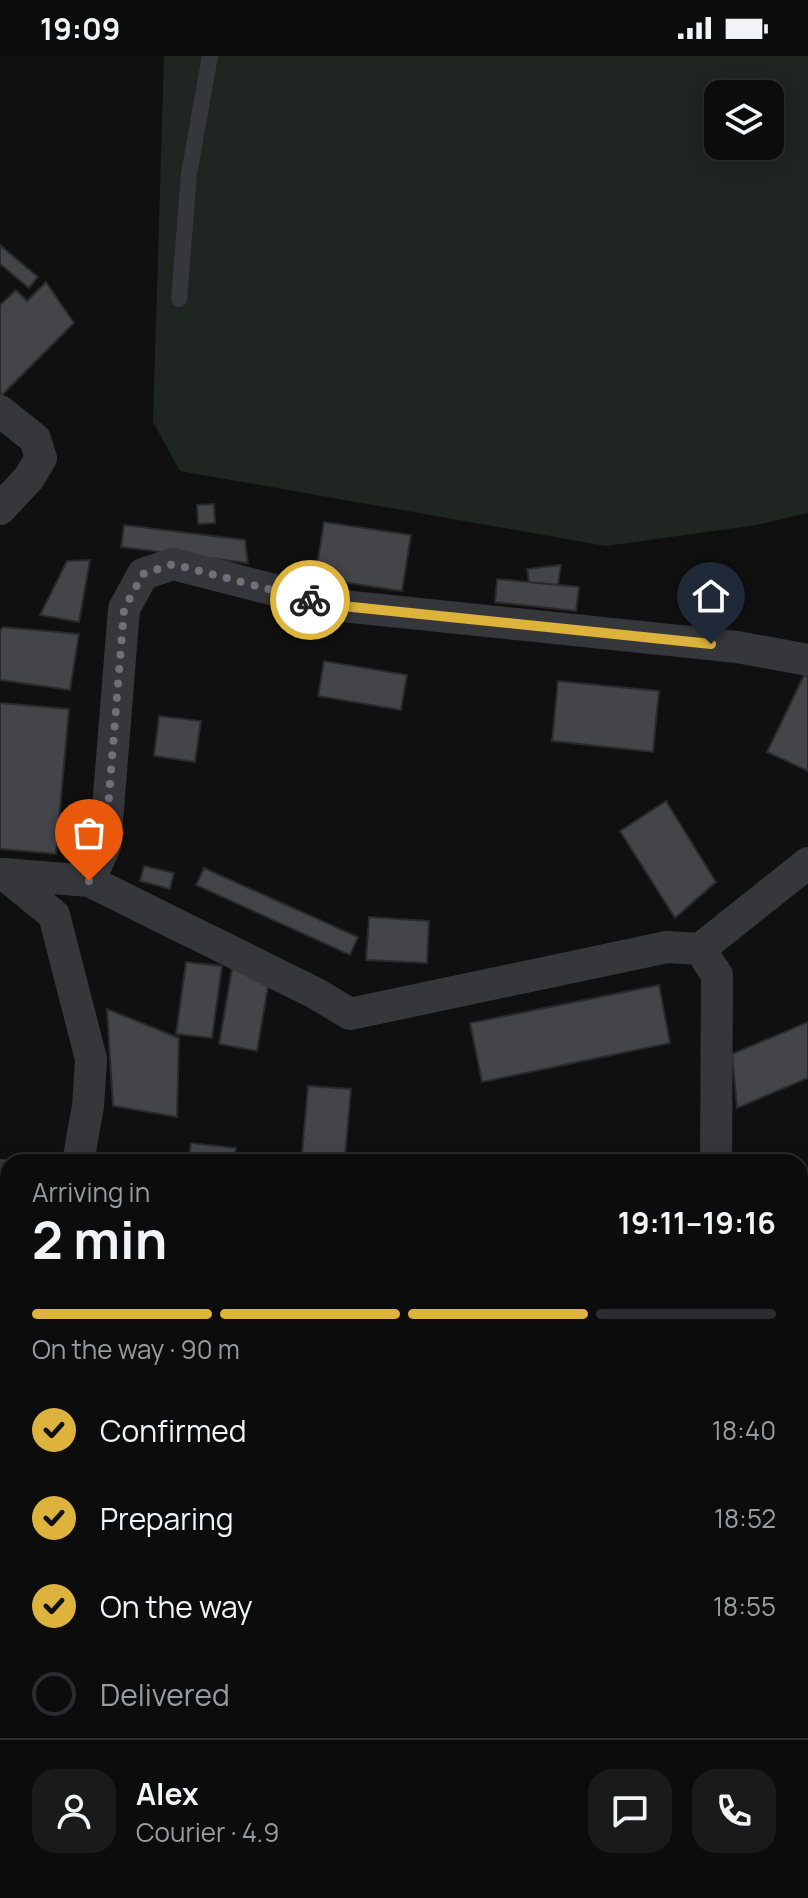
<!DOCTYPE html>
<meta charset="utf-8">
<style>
body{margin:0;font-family:Manrope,sans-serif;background:#1a1a1b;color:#f1f3f6;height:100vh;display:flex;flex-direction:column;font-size:30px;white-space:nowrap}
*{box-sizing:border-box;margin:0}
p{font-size:26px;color:#9a9b9d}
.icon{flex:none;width:44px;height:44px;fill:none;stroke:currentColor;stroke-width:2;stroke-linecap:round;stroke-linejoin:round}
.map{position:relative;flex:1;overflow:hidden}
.drawer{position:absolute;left:0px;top:1098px;width:808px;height:744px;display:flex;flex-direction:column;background:#0c0c0d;border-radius:24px 24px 0 0;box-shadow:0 4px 20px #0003,0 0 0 2px #2c2c2e}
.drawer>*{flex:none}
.tools{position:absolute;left:704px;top:24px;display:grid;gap:16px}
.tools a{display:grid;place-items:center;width:80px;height:80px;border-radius:16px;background:#0c0c0d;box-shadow:0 4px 20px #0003,0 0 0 2px #2c2c2e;font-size:40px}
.pin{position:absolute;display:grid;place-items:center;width:68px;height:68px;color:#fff;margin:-82px -34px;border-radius:50% 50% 50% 0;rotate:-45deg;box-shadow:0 0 8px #0007}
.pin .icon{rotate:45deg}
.courier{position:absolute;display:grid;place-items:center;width:80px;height:80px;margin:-40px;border:6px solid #ddb33c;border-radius:50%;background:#fff;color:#222;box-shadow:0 2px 10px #0007}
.headline em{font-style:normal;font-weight:700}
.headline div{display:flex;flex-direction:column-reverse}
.headline{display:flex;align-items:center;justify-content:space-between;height:136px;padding:0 32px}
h1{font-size:52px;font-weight:700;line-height:60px}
.bar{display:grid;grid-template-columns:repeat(4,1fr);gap:12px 8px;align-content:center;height:96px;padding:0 32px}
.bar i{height:10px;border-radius:6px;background:#2c2c2e}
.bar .current{background:#ddb33c}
.bar p{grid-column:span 4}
.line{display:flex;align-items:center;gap:20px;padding:0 32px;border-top:2px solid #2c2c2e}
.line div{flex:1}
.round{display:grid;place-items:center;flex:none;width:84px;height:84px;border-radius:24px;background:#1a1a1b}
ol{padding:0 32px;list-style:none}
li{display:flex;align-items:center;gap:24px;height:88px}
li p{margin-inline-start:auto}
li .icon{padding:8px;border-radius:50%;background:#ddb33c;color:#111;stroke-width:4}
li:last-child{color:#9a9b9d}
li i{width:44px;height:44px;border:4px solid #2c2c2e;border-radius:50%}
.status{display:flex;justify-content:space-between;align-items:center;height:56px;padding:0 40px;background:#0c0c0d;direction:ltr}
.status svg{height:22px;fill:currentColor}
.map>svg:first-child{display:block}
.green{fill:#1f2520;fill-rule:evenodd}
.building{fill:#444549;stroke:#2a2a2d;stroke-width:2}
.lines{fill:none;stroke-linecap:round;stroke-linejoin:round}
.service{stroke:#36373a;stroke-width:16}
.minor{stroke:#36373a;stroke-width:32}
.done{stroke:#6f7178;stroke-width:8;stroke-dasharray:0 14.4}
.route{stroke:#ddb33c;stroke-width:10}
</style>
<div class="status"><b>19:09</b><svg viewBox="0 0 49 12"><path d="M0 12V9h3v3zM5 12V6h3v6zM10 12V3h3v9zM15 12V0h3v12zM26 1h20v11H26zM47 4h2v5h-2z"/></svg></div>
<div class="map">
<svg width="808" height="1842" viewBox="0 0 808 1842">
<rect width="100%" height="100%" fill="#101011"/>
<path class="green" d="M164 0H808V457L757 469 606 490 180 415 153 366ZM718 38H770V90H718Z"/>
<path class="building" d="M0 189 38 221 29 232 0 208Z
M46 226 74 267 0 341V249L16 234 27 245Z
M214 448 215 467 198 468 197 449Z
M324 466 411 479 402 535 315 522Z
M124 469 245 484 248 507 121 491Z
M90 504 79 566 40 559 67 505Z
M561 509 558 529 529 526 527 513Z
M497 523 579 531 576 555 495 546Z
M3 571 79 578 70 634 0 624V575Z
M324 605 407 619 401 654 318 640Z
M804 619 808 621V715L767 696Z
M558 625 659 635 653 696 552 685Z
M0 647 69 653 56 798 0 793Z
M159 660 201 665 195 706 154 700Z
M666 745 716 826 675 862 620 775Z
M144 810 174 817 170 833 140 825Z
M204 812 358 881 350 899 196 829Z
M369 861 429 865 427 907 366 904Z
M186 906 222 910 212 982 176 978Z
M232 913 270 919 257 995 219 988Z
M659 929 670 987 482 1026 470 967Z
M107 953 179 982 177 1061 113 1050Z
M808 966V1022L737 1052 732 998Z
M308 1030 351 1033 345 1101 302 1097Z
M191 1087 236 1092 234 1106H188Z
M8 1338V1363L0 1356V1339Z
M0 1389 8 1398V1424L1 1436Z
M8 1460V1514L0 1513Z
M808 1569V1612L800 1614V1570Z
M0 1646H4L2 1663 8 1664V1683L0 1682Z"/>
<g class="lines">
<path class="service" d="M179 243 189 118 210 0"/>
<path class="minor" d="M0 355 35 383 41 402 29 422 0 453
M0 818H4L54 859 91 1003 88 1050 78 1106
M4 818 89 825 105 790 124 553 143 518 173 508 333 549 737 591 808 604
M89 825 315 937 350 958 667 891 700 893 717 919 716 1106
M700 893 808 807
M0 1119 8 1120
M800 1271 808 1266
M0 1327 8 1318
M800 1541H808
M800 1834H808
M0 1841 131 1839 170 1842
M222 1842 283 1834
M631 1842 651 1834"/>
</g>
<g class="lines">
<path class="done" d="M89 825 105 790 124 553 143 518 173 508 310 544"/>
<path class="route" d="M310 544 333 549 711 588"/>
</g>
</svg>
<div class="tools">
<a><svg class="icon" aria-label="layers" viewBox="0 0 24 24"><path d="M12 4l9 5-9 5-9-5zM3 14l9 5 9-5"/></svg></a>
</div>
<div class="pin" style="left:89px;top:825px;background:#ea580c"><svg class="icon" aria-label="bag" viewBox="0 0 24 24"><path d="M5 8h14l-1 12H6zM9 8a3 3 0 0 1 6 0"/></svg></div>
<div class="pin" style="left:711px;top:588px;background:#1f2937"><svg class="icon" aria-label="home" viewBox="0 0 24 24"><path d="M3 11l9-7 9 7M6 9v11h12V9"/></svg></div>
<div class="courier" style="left:310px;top:544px"><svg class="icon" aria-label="bike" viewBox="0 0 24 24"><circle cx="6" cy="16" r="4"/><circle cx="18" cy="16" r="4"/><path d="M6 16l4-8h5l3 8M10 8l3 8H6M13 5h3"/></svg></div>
<section class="drawer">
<div class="headline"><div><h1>2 min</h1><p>Arriving in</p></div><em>19:11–19:16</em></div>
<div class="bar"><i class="current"></i><i class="current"></i><i class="current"></i><i></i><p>On the way · 90 m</p></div>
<ol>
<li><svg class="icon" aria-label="check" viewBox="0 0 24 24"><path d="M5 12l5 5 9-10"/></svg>Confirmed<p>18:40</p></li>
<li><svg class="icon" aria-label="check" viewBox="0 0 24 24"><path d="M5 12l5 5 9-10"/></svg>Preparing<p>18:52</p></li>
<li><svg class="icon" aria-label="check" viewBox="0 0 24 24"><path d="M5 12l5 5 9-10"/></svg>On the way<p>18:55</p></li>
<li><i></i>Delivered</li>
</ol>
<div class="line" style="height:144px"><a class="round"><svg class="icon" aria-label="person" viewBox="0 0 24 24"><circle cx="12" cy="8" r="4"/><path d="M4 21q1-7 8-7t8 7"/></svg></a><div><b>Alex</b><p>Courier · 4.9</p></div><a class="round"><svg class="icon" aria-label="chat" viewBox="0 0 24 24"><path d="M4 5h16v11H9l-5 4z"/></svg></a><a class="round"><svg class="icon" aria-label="phone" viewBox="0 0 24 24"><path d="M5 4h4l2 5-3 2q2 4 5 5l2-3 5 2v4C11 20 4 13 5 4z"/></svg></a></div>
</section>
</div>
